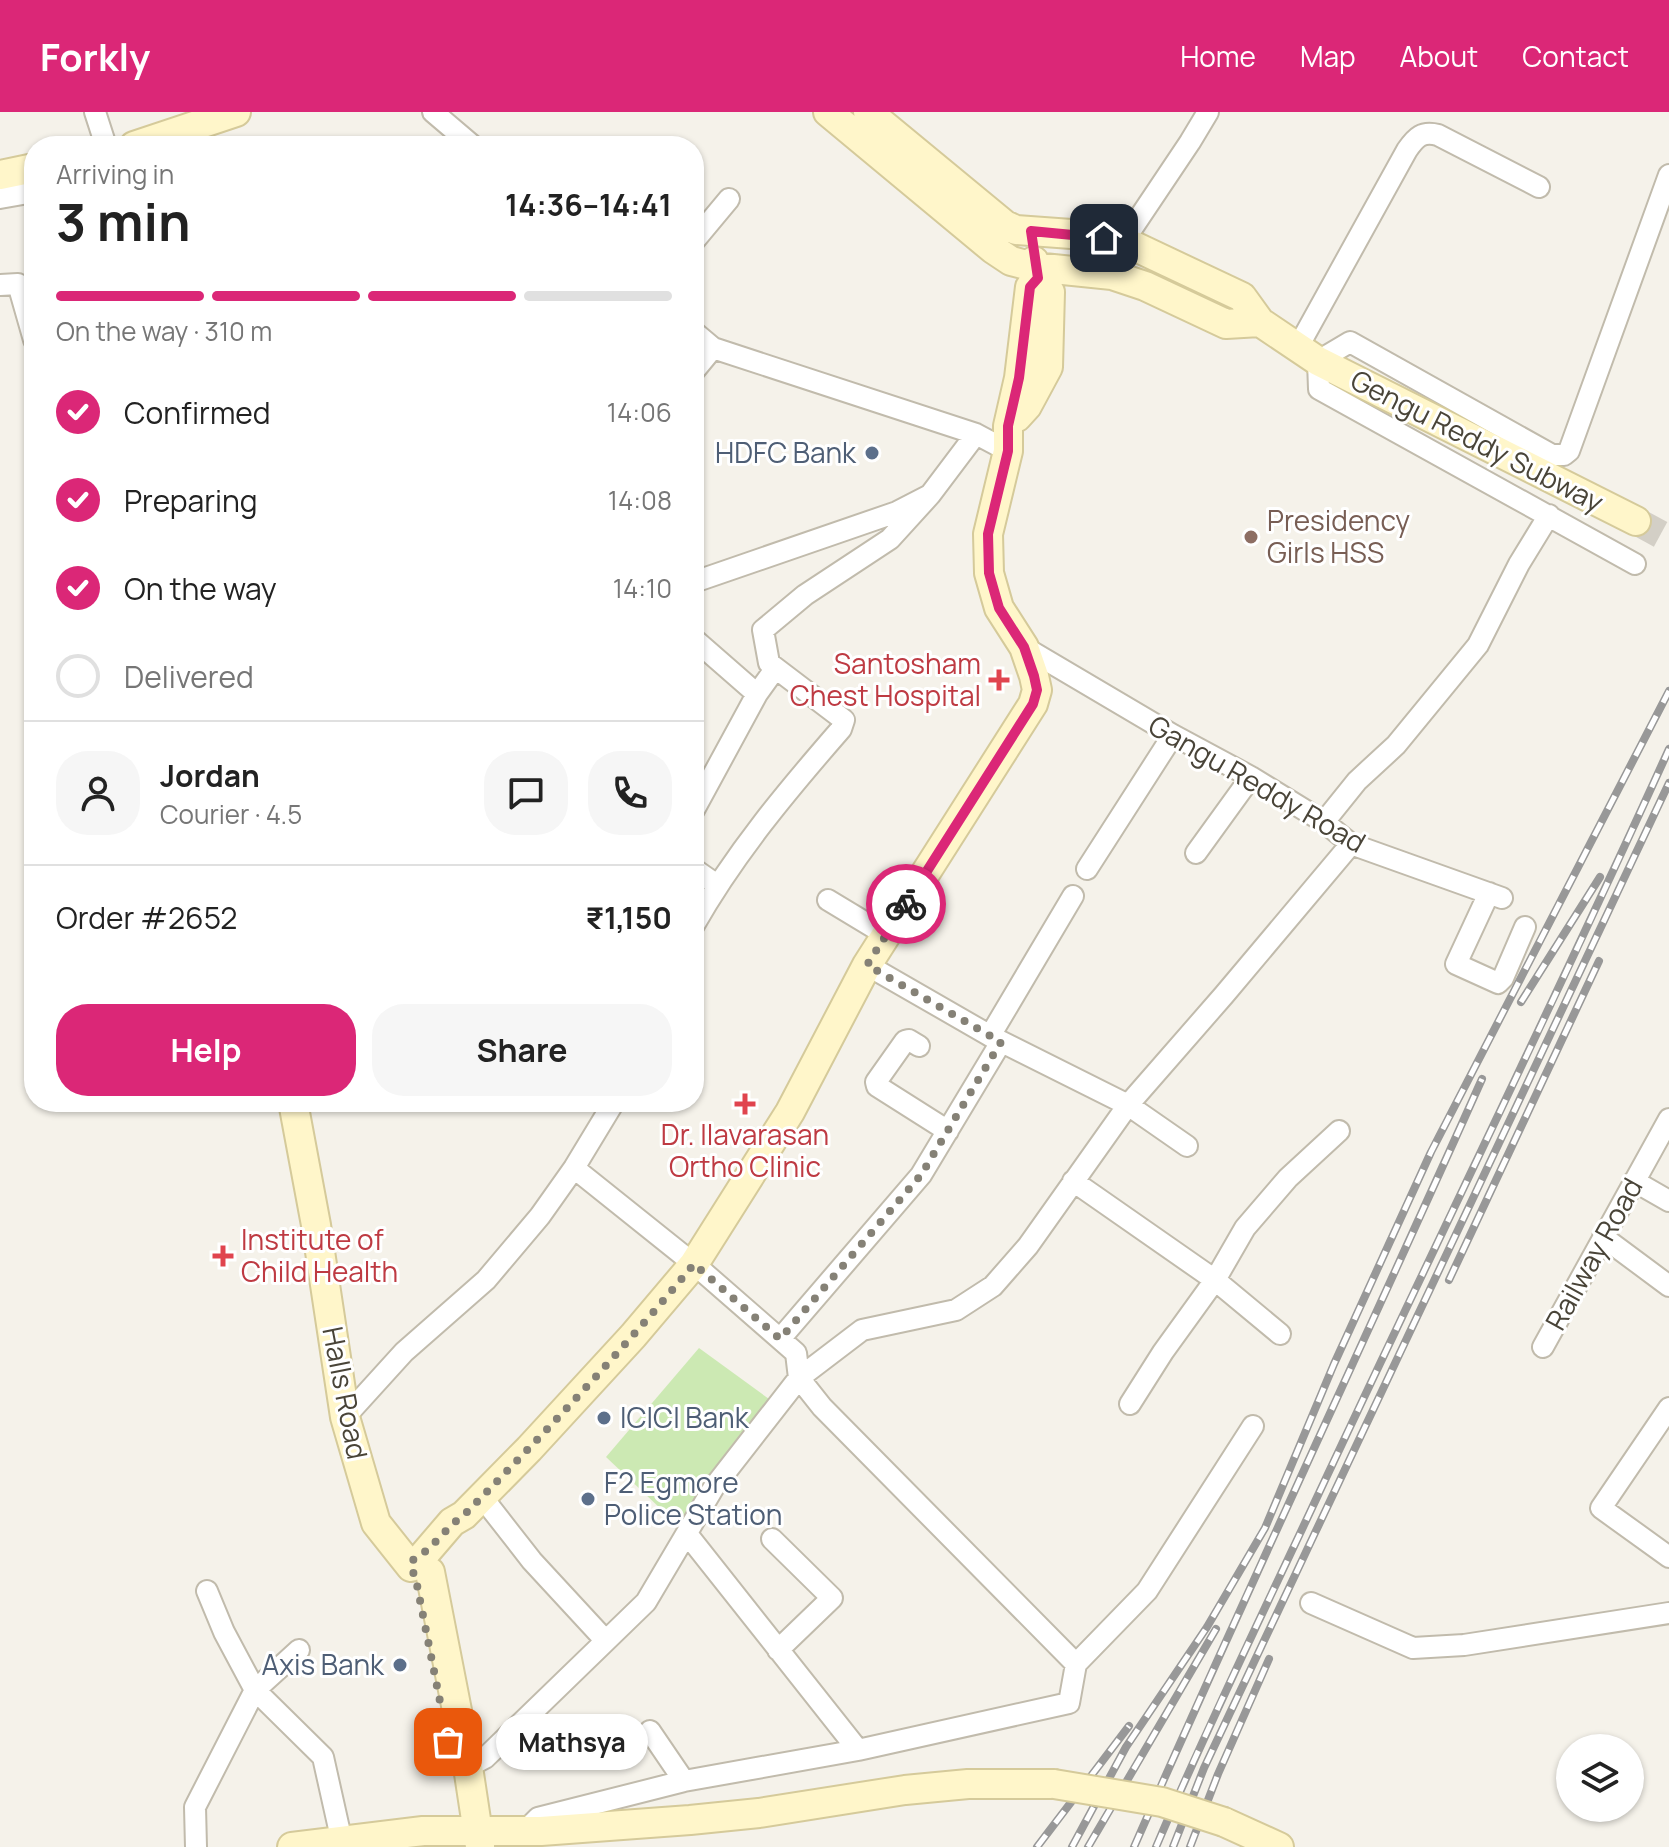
<!DOCTYPE html>
<meta charset="utf-8">
<style>
body{margin:0;font-family:Manrope,sans-serif;background:#f6f6f6;color:#222;height:100vh;display:flex;flex-direction:column;font-size:30px;white-space:nowrap}
*{box-sizing:border-box;margin:0}
p{font-size:26px;color:#767676}
.icon{flex:none;width:44px;height:44px;fill:none;stroke:currentColor;stroke-width:2;stroke-linecap:round;stroke-linejoin:round}
.map{position:relative;flex:1;overflow:hidden}
.sheet{position:absolute;left:24px;top:24px;width:680px;height:976px;display:flex;flex-direction:column;background:#fff;border-radius:32px;box-shadow:0 2px 6px #0004}
.sheet>*{flex:none}
.controls{position:absolute;left:1556px;top:1622px;display:grid;gap:16px}
.controls a{display:grid;place-items:center;width:88px;height:88px;border-radius:50%;background:#fff;box-shadow:0 2px 6px #0004;font-size:40px}
.pin{position:absolute;display:grid;place-items:center;width:68px;height:68px;color:#fff;margin:-34px;border-radius:16px;box-shadow:0 4px 12px #0006}
.courier{position:absolute;display:grid;place-items:center;width:80px;height:80px;margin:-40px;border:6px solid #db2777;border-radius:50%;background:#fff;color:#222;box-shadow:0 2px 10px #0007}
.bubble{position:absolute;height:56px;border-radius:28px;background:#fff;box-shadow:0 2px 6px #0004;font-size:26px;font-weight:700;line-height:56px;text-align:center}
.summary em{font-style:normal;font-weight:700}
.summary div{display:flex;flex-direction:column-reverse}
.summary{display:flex;align-items:center;justify-content:space-between;height:136px;padding:0 32px}
h1{font-size:52px;font-weight:700;line-height:60px}
.bar{display:grid;grid-template-columns:repeat(4,1fr);gap:12px 8px;align-content:center;height:96px;padding:0 32px}
.bar i{height:10px;border-radius:6px;background:#e0e0e0}
.bar .on{background:#db2777}
.bar p{grid-column:span 4}
.line{display:flex;align-items:center;gap:20px;padding:0 32px;border-top:2px solid #e0e0e0}
.line div{flex:1}
.round{display:grid;place-items:center;flex:none;width:84px;height:84px;border-radius:32px;background:#f6f6f6}
ol{padding:0 32px;list-style:none}
li{display:flex;align-items:center;gap:24px;height:88px}
li p{margin-inline-start:auto}
li .icon{padding:8px;border-radius:50%;background:#db2777;color:#fff;stroke-width:4}
li:last-child{color:#767676}
li i{width:44px;height:44px;border:4px solid #e0e0e0;border-radius:50%}
.cta{display:flex;gap:16px;margin-top:auto;padding:16px 32px}
.cta a{flex:1;height:92px;border-radius:32px;background:#db2777;color:#fff;font-size:32px;font-weight:700;line-height:92px;text-align:center}
.cta a+a{background:#f6f6f6;color:#222}
header{display:flex;align-items:center;gap:48px;box-sizing:border-box;height:112px;padding:0 40px;background:#db2777;color:#fff}
header strong{font-size:38px}
nav{display:flex;gap:44px;margin-inline-start:auto;font-size:28px}
.map>svg:first-child{display:block}
.green{fill:#cce9b3}
.lines{fill:none;stroke-linecap:round;stroke-linejoin:round}
.secondary-tunnel{stroke:#d3cfc6;stroke-width:28;stroke-dasharray:28 14;stroke-linecap:butt}
.minor-casing{stroke:#c1bbac;stroke-width:24}
.secondary-casing{stroke:#d5ca9a;stroke-width:32}
.minor{stroke:#fff;stroke-width:20}
.secondary{stroke:#fff6ca;stroke-width:28}
.rail-casing{stroke:#989898;stroke-width:8}
.rail{stroke:#fff;stroke-width:5;stroke-dasharray:15;stroke-linecap:butt}
.secondary-bridge-casing{stroke:#d5ca9a;stroke-width:32;stroke-linecap:butt}
.secondary-bridge{stroke:#fff6ca;stroke-width:28}
.done{stroke:#858176;stroke-width:8;stroke-dasharray:0 14.4}
.route{stroke:#db2777;stroke-width:10}
.service-dot{fill:#5c6f8a;stroke:#fff;stroke-width:3}
.education-dot{fill:#8d6e63;stroke:#fff;stroke-width:3}
.health-dot{fill:#e0444e;stroke:#fff;stroke-width:3}
.labels{text-anchor:middle;stroke-width:6;stroke-linejoin:round;paint-order:stroke}
.street-label{font-size:28px;fill:#494438;stroke:#fff}
.service-label{font-size:28px;fill:#4e5e75;stroke:#fff;text-anchor:end}
.education-label{font-size:28px;fill:#785e54;stroke:#fff;text-anchor:start}
.health-label{font-size:28px;fill:#be3a42;stroke:#fff;text-anchor:end}
</style>
<header>
<strong>Forkly</strong>
<nav><a>Home</a><a>Map</a><a>About</a><a>Contact</a></nav>
</header>
<div class="map">
<svg width="1669" height="1735" viewBox="0 0 1669 1735">
<rect width="100%" height="100%" fill="#f5f2ea"/>
<path class="green" d="M699 1236 769 1287 681 1416 606 1345Z"/>
<g class="lines">
<path class="secondary-tunnel" d="M1636 409 1669 427"/>
<g class="minor-casing">
<path id="minor" d="M95 0 106 34
M433 0 473 34
M0 86 34 80
M694 129 729 87
M1112 163 1123 130 1190 30 1208 0
M0 173 18 172 34 228
M694 220 713 236 976 322 1008 339
M1298 235 1407 38C1416 25 1422 19 1438 23L1539 75
M694 259 713 236
M1635 452 1319 277 1318 249 1350 230 1552 343H1564L1569 339 1669 63
M694 470 897 400 930 383 976 322
M694 527 757 582
M1024 535 1173 623 1251 665 1324 710 1351 732 1502 786
M694 698 757 582 775 557
M1324 710 1357 669 1396 633 1478 533 1519 452 1549 403
M1196 741 1251 665
M694 757 717 773
M1087 757 1173 623
M1489 781 1456 852 1498 871 1503 866 1525 815
M828 788 886 823
M694 813C735 741 787 679 841 617L844 608 769 551 763 518 805 483 890 427 930 383
M867 853 994 926 1128 993 1187 1034
M990 924 1073 784
M919 934 909 928 905 929 876 970 877 974 948 1019
M574 1056 694 1152 796 1241 799 1266 822 1295 1076 1552
M1073 1069 1215 1168 1280 1222
M1634 1069 1669 1089
M1603 1125 1669 1174
M780 1227 921 1063 1001 930
M1543 1235 1669 1007
M1130 1292 1163 1240 1215 1168 1245 1116 1288 1066 1339 1019
M1669 1296 1601 1396 1669 1445
M345 1305 404 1240 486 1168 540 1104 574 1056 614 990
M482 1385 532 1449 605 1528
M687 1422 858 1638
M772 1427 832 1486 778 1538
M207 1479 224 1520 255 1578 323 1645 342 1730
M1311 1491 1413 1536 1464 1533 1669 1501
M1076 1552 1147 1479 1253 1314
M650 1619 684 1669
M468 1655 485 1646 646 1490 714 1375 799 1266 862 1218 956 1198 993 1174 1028 1134 1128 993 1224 883 1351 732
M524 1720 538 1706 684 1669 858 1638 1069 1591 1076 1552
M196 1735 195 1695 255 1578 299 1538"/>
</g>
<g class="secondary-casing">
<path id="secondary" d="M828 0 993 137 1011 149 1034 155 1112 163 1145 174 1226 212 1260 210
M868 0 1005 113 1016 118 1085 123 1134 134 1242 185 1260 210 1318 249 1636 409
M134 34 236 0
M0 63 34 56
M1017 305 1027 294 1048 255 1050 180 1038 166 1034 149
M293 990 316 1113 345 1305 376 1411 411 1455
M422 1445 452 1410 464 1403 529 1337 633 1224 694 1152 790 1000 867 853 1033 592 1037 578 1034 564 1024 535 999 496 989 461 988 422 1008 339V314L1019 266 1030 175 1038 166
M430 1460 468 1655 480 1734
M1224 1710 1279 1735
M292 1735 423 1719H541L690 1708 759 1701 905 1678 968 1672H1054"/>
</g>
<use href="#minor" class="minor"/>
<use href="#secondary" class="secondary"/>
<g class="rail-casing">
<path id="rail" d="M1521 890 1600 765
M1449 1168 1599 849
M1037 1735 1129 1614
M1072 1735 1126 1635 1207 1515 1265 1416 1334 1252 1431 1040 1669 579
M1088 1735 1216 1517
M1134 1735C1247 1478 1367 1224 1482 967
M1156 1735C1207 1615 1264 1499 1319 1381 1435 1133 1556 887 1669 637
M1173 1735 1204 1656 1669 671
M1190 1735 1218 1662 1269 1547"/>
</g>
<use href="#rail" class="rail"/>
<g class="secondary-bridge-casing">
<path id="secondary-bridge" d="M1054 1672 1162 1690 1224 1710"/>
</g>
<use href="#secondary-bridge" class="secondary-bridge"/>
</g>
<g class="lines">
<path class="done" d="M448 1630 415 1463 411 1458 413 1448C433 1437 445 1416 464 1403 544 1322 622 1239 694 1152L780 1227 921 1063 1001 930 867 853 906 792"/>
<path class="route" d="M906 792 1033 592 1037 578 1034 564 1024 535 999 496 989 461 988 422 1008 339V314L1019 266 1030 175 1038 166 1031 119 1104 126"/>
</g>
<g class="service-dot">
<circle cx="872" cy="341" r="8"/>
<circle cx="604" cy="1306" r="8"/>
<circle cx="588" cy="1387" r="8"/>
<circle cx="400" cy="1553" r="8"/>
</g>
<circle class="education-dot" cx="1251" cy="425" r="8"/>
<g class="health-dot">
<path d="M995 556h8v8h8v8h-8v8h-8v-8h-8v-8h8z"/>
<path d="M741 980h8v8h8v8h-8v8h-8v-8h-8v-8h8z"/>
<path d="M219 1132h8v8h8v8h-8v8h-8v-8h-8v-8h8z"/>
</g>
<g class="labels">
<g class="street-label">
<text transform="translate(1477 329) rotate(27)" y="10">Gengu Reddy Subway</text>
<text transform="translate(1257 672) rotate(30)" y="10">Gangu Reddy Road</text>
<text transform="translate(1594 1142) rotate(-61)" y="10">Railway Road</text>
<text transform="translate(345 1281) rotate(79)" y="10">Halls Road</text>
</g>
<g class="service-label">
<text x="856" y="351">HDFC Bank</text>
<text x="620" y="1316" text-anchor="start">ICICI Bank</text>
<text x="604" y="1381" text-anchor="start">F2 Egmore<tspan x="604" dy="32">Police Station</tspan></text>
<text x="384" y="1563">Axis Bank</text>
</g>
<g class="education-label">
<text x="1267" y="419">Presidency<tspan x="1267" dy="32">Girls HSS</tspan></text>
</g>
<g class="health-label">
<text x="981" y="562">Santosham<tspan x="981" dy="32">Chest Hospital</tspan></text>
<text x="745" y="1033" text-anchor="middle">Dr. Ilavarasan<tspan x="745" dy="32">Ortho Clinic</tspan></text>
<text x="241" y="1138" text-anchor="start">Institute of<tspan x="241" dy="32">Child Health</tspan></text>
</g>
</g>
</svg>
<div class="controls">
<a><svg class="icon" aria-label="layers" viewBox="0 0 24 24"><path d="M12 4l9 5-9 5-9-5zM3 14l9 5 9-5"/></svg></a>
</div>
<div class="pin" style="left:448px;top:1630px;background:#ea580c"><svg class="icon" aria-label="bag" viewBox="0 0 24 24"><path d="M5 8h14l-1 12H6zM9 8a3 3 0 0 1 6 0"/></svg></div>
<div class="pin" style="left:1104px;top:126px;background:#1f2937"><svg class="icon" aria-label="home" viewBox="0 0 24 24"><path d="M3 11l9-7 9 7M6 9v11h12V9"/></svg></div>
<div class="courier" style="left:906px;top:792px"><svg class="icon" aria-label="bike" viewBox="0 0 24 24"><circle cx="6" cy="16" r="4"/><circle cx="18" cy="16" r="4"/><path d="M6 16l4-8h5l3 8M10 8l3 8H6M13 5h3"/></svg></div>
<div class="bubble" style="left:496px;top:1602px;width:152px">Mathsya</div>
<section class="sheet">
<div class="summary"><div><h1>3 min</h1><p>Arriving in</p></div><em>14:36–14:41</em></div>
<div class="bar"><i class="on"></i><i class="on"></i><i class="on"></i><i></i><p>On the way · 310 m</p></div>
<ol>
<li><svg class="icon" aria-label="check" viewBox="0 0 24 24"><path d="M5 12l5 5 9-10"/></svg>Confirmed<p>14:06</p></li>
<li><svg class="icon" aria-label="check" viewBox="0 0 24 24"><path d="M5 12l5 5 9-10"/></svg>Preparing<p>14:08</p></li>
<li><svg class="icon" aria-label="check" viewBox="0 0 24 24"><path d="M5 12l5 5 9-10"/></svg>On the way<p>14:10</p></li>
<li><i></i>Delivered</li>
</ol>
<div class="line" style="height:144px"><a class="round"><svg class="icon" aria-label="person" viewBox="0 0 24 24"><circle cx="12" cy="8" r="4"/><path d="M4 21q1-7 8-7t8 7"/></svg></a><div><b>Jordan</b><p>Courier · 4.5</p></div><a class="round"><svg class="icon" aria-label="chat" viewBox="0 0 24 24"><path d="M4 5h16v11H9l-5 4z"/></svg></a><a class="round"><svg class="icon" aria-label="phone" viewBox="0 0 24 24"><path d="M5 4h4l2 5-3 2q2 4 5 5l2-3 5 2v4C11 20 4 13 5 4z"/></svg></a></div>
<div class="line" style="height:104px"><div>Order #2652</div><b>₹1,150</b></div>
<div class="cta"><a>Help</a><a>Share</a></div>
</section>
</div>
